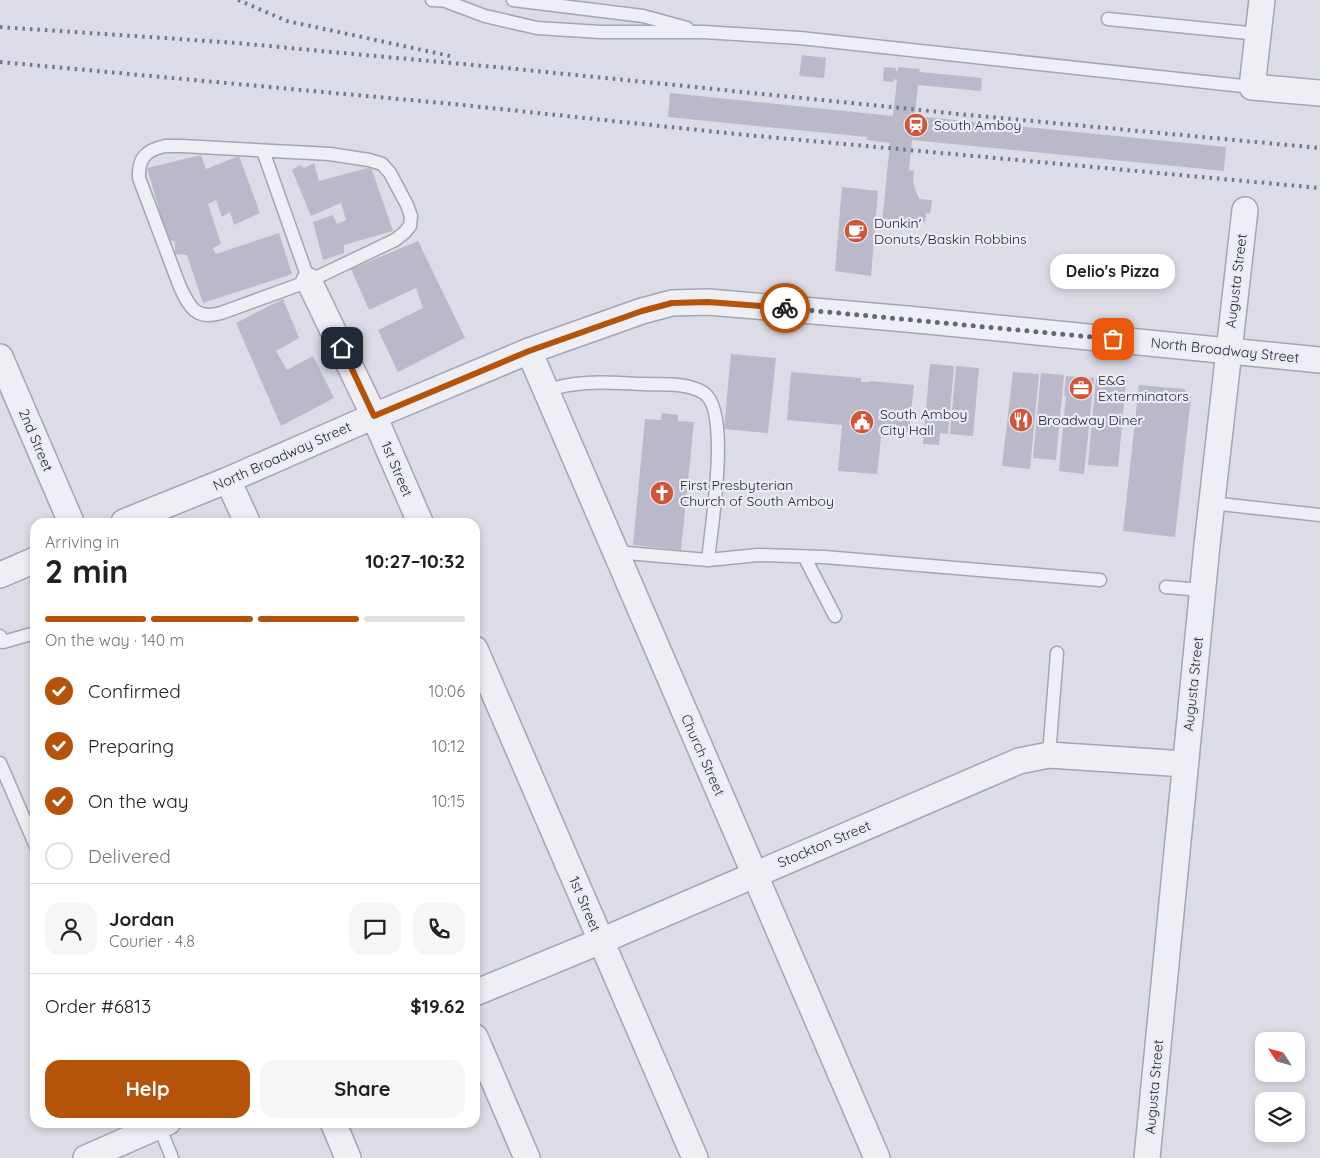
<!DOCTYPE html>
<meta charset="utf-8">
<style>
body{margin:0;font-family:Quicksand,sans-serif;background:#f6f6f6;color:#202124;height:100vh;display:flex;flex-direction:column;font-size:19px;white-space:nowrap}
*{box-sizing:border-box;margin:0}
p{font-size:16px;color:#757577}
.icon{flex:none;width:28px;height:28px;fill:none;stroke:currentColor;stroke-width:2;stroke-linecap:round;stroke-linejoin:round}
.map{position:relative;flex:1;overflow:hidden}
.drawer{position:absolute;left:30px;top:518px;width:450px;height:610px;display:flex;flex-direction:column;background:#fff;border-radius:15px;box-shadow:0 2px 8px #0003}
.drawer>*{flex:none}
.needle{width:32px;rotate:306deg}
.controls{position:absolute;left:1255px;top:1032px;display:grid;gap:10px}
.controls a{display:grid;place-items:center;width:50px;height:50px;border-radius:10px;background:#fff;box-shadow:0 2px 8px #0003;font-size:25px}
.pin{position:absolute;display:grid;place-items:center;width:42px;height:42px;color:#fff;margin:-21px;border-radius:10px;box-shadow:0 2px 8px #0006}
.courier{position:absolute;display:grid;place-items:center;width:50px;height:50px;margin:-25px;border:4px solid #b45309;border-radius:50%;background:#fff;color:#222;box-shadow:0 1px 6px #0007}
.bubble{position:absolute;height:35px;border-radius:15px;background:#fff;box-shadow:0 2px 8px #0003;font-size:16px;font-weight:700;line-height:35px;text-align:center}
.summary em{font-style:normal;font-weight:700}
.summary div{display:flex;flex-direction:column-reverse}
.summary{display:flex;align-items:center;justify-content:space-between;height:85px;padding:0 15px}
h1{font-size:32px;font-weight:700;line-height:38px}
.bar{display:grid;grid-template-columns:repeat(4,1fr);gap:8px 5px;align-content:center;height:60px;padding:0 15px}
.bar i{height:6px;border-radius:4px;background:#e0e0e0}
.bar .selected{background:#b45309}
.bar p{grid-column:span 4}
.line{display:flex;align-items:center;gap:12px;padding:0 15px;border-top:1px solid #e0e0e0}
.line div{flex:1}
.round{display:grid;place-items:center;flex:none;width:52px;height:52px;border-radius:15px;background:#f6f6f6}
ol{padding:0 15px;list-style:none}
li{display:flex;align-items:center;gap:15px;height:55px}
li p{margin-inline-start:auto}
li .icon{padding:5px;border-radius:50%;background:#b45309;color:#fff;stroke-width:4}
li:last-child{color:#757577}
li i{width:28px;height:28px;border:2px solid #e0e0e0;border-radius:50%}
.primary-button{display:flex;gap:10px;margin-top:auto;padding:10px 15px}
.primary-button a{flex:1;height:58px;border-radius:15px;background:#b45309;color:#fff;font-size:20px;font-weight:700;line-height:58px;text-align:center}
.primary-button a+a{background:#f6f6f6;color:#202124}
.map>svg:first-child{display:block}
.building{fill:#b9b9c9}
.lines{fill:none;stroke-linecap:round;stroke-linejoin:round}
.lane-casing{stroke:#a4a5b3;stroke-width:15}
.street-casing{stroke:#a4a5b3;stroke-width:28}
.lane{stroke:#eeeef5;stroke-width:12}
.street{stroke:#eeeef5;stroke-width:25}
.rail{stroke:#747690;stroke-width:4;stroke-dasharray:2.5 5;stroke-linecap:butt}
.done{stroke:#656678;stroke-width:5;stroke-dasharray:0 9}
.route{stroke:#b45309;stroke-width:6}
.labels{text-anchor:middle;stroke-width:4.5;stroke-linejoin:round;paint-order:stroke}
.poi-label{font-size:14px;fill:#25263d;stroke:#ebebf4;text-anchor:start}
.street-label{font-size:14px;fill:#25263d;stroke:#ebebf4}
</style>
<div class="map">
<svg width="1320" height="1158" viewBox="0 0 1320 1158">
<rect width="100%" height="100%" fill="#dbdce6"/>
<path class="building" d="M802 55 826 58 824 78 799 76Z
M884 67 896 68V71H898V67L920 69 919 72 982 78 981 91 918 85 915 116 1226 147 1224 171 912 140 909 170 914 171 913 183 919 199 932 200 930 214 926 213 925 222 897 219 896 224 882 223 890 143 867 140V137L668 117 670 93 893 116 897 80 894 79V82L883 81Z
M201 155 206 169 239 156 260 213 234 225 230 212 222 217 216 200 208 204 221 244 213 248 216 254 279 233 292 274 203 303 187 255 175 254V241L168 240 147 168Z
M314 163 319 181 371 167 393 231 344 245V253L323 260 313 222 333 215 337 224 346 220 341 203 311 216 292 170 300 165 304 168Z
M842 187 878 191 871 276 835 271Z
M418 241 465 338 398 372 378 330 423 308 416 288 369 310 351 269Z
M283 299 299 338 276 351 287 370 313 356 334 398 281 426 236 323Z
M731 354 776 358 768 433 724 429Z
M930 364 954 366 948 434 940 433 939 445 923 444Z
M956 366 979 368 973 436 950 434Z
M791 372 861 378V382H870V381L914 385 909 432 882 429 877 474 838 471 842 425 787 420Z
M1013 372 1039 374 1030 469 1002 466Z
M1041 373 1064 375 1056 460 1033 458Z
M1066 376 1094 378 1084 474 1059 471 1066 396H1064Z
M1096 379 1126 382 1118 467 1088 465Z
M1139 385 1184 389 1191 397 1175 537 1123 531Z
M662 413 678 415V421L694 422 681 550 633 545 645 419 661 420Z"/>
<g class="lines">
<g class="lane-casing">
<path id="lane" d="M432 0 453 1
M513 0 643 16 687 28
M445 1 485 16 537 28 601 32H703L800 38 1252 87
M1108 19 1258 34
M165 146H182L330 154 369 160 382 164 390 173 407 205 411 216 410 226 404 233 395 240 309 281 221 313C196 320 190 308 180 287L139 178C138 158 146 150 165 146Z
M263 151 309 281
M546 391C578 379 611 383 644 384 663 385 687 382 704 393 731 411 711 529 708 560
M1211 503 1320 515
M615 552 708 560 758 555 824 557 1100 580
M805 558 835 616
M1166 587 1202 590
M0 636 3 642 35 633
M1049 755 1057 653
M0 763 35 844
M158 1123 172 1158"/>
</g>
<g class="street-casing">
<path id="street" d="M1262 0 1252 87 1320 93
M309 281 374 416 420 522
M529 351 877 1158
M0 357 71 522
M228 480 247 522
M124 522 228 480 374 416 529 351 642 311 672 303 708 302 907 319 1320 360
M0 575 35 560
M475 649 695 1158
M475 993 601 941 1019 761 1049 755 1185 764
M475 1037 527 1158
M333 1122 348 1158
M86 1158 168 1122
M1147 1158 1207 545 1245 210"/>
</g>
<use href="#lane" class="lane"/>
<use href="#street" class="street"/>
<path class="rail" d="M238 0 287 21 455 57
M0 27 237 43 332 52 517 69 979 116 1320 148
M0 62 453 104 736 134 1320 188"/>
</g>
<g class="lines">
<path class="done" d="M785 308 1113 339"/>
<path class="route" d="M342 348 374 416 529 351 642 311 672 303 708 302 785 308"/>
</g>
<defs>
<g id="station-disc" transform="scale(1.25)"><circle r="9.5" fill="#d2553a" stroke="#ebebf4"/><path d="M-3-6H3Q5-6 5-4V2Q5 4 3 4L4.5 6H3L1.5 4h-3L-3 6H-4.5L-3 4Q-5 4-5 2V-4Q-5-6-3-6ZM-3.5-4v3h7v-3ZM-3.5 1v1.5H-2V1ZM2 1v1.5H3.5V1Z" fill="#fff"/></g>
<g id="cafe-disc" transform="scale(1.25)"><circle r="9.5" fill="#d2553a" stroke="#ebebf4"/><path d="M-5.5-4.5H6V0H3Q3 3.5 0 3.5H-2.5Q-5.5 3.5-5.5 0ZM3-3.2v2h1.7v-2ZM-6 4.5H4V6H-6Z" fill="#fff"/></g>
<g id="office-disc" transform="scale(1.25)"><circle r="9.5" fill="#d2553a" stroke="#ebebf4"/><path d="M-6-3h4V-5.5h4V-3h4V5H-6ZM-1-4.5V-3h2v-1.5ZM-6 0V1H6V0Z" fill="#fff"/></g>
<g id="restaurant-disc" transform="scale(1.25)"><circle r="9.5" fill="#d2553a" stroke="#ebebf4"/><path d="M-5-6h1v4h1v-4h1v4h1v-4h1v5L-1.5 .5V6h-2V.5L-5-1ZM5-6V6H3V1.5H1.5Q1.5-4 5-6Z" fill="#fff"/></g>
<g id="civic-disc" transform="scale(1.25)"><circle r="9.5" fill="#d2553a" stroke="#ebebf4"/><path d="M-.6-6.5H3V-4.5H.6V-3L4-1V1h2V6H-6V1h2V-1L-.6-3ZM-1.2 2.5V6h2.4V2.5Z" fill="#fff"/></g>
<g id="church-disc" transform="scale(1.25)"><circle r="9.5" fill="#d2553a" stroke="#ebebf4"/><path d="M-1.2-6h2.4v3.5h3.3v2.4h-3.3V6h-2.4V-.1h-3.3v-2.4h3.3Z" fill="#fff"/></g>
</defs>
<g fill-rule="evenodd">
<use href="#station-disc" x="916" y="125"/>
<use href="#cafe-disc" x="856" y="231"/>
<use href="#office-disc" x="1081" y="388"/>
<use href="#restaurant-disc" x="1021" y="420"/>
<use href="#civic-disc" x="862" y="422"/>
<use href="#church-disc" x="662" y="493"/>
</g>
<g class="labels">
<g class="poi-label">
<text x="934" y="130">South Amboy</text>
<text x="874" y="228">Dunkin'<tspan x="874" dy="16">Donuts/Baskin Robbins</tspan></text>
<text x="1098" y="385">E&amp;G<tspan x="1098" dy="16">Exterminators</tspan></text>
<text x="880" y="419">South Amboy<tspan x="880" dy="16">City Hall</tspan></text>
<text x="1038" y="425">Broadway Diner</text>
<text x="680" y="490">First Presbyterian<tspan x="680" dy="16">Church of South Amboy</tspan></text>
</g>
<g class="street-label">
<text transform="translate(1236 281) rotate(-83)" y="5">Augusta Street</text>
<text transform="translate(1225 350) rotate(6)" y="5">North Broadway Street</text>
<text transform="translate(36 440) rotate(67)" y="5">2nd Street</text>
<text transform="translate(282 456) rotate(-24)" y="5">North Broadway Street</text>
<text transform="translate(397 469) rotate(67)" y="5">1st Street</text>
<text transform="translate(1193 684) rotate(-84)" y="5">Augusta Street</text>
<text transform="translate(703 755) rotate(66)" y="5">Church Street</text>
<text transform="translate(824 844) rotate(-23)" y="5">Stockton Street</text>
<text transform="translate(585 904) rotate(67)" y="5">1st Street</text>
<text transform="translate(1154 1087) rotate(-85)" y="5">Augusta Street</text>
</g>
</g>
</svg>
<div class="controls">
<a><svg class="needle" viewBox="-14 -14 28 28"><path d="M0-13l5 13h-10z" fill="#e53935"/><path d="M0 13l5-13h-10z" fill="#757577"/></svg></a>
<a><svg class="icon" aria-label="layers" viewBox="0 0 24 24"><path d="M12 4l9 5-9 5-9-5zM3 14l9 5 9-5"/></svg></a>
</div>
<div class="pin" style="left:1113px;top:339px;background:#ea580c"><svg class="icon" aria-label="bag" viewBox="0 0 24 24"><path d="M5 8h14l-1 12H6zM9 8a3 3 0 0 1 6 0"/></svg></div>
<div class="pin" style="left:342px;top:348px;background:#1f2937"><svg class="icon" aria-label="home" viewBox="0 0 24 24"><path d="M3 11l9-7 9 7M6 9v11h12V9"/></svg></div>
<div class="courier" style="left:785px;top:308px"><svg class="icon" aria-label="bike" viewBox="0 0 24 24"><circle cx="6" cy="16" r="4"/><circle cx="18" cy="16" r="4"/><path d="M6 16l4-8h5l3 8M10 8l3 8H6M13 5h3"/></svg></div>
<div class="bubble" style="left:1050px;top:254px;width:125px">Delio's Pizza</div>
<section class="drawer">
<div class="summary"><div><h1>2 min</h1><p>Arriving in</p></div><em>10:27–10:32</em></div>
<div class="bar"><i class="selected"></i><i class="selected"></i><i class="selected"></i><i></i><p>On the way · 140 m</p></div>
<ol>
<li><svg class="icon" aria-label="check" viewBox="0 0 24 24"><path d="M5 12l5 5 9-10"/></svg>Confirmed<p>10:06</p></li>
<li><svg class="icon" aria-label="check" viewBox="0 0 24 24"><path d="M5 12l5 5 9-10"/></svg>Preparing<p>10:12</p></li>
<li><svg class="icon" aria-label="check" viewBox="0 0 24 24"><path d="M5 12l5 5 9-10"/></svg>On the way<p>10:15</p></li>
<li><i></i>Delivered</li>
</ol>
<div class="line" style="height:90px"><a class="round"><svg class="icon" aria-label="person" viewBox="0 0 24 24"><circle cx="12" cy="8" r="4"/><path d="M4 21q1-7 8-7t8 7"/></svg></a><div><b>Jordan</b><p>Courier · 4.8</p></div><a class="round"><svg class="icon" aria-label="chat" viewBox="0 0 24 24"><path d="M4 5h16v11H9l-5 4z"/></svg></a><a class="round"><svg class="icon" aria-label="phone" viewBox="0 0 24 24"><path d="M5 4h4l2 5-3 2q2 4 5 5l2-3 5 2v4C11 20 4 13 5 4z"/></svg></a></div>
<div class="line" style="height:65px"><div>Order #6813</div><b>$19.62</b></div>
<div class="primary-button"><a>Help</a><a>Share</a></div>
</section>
</div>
